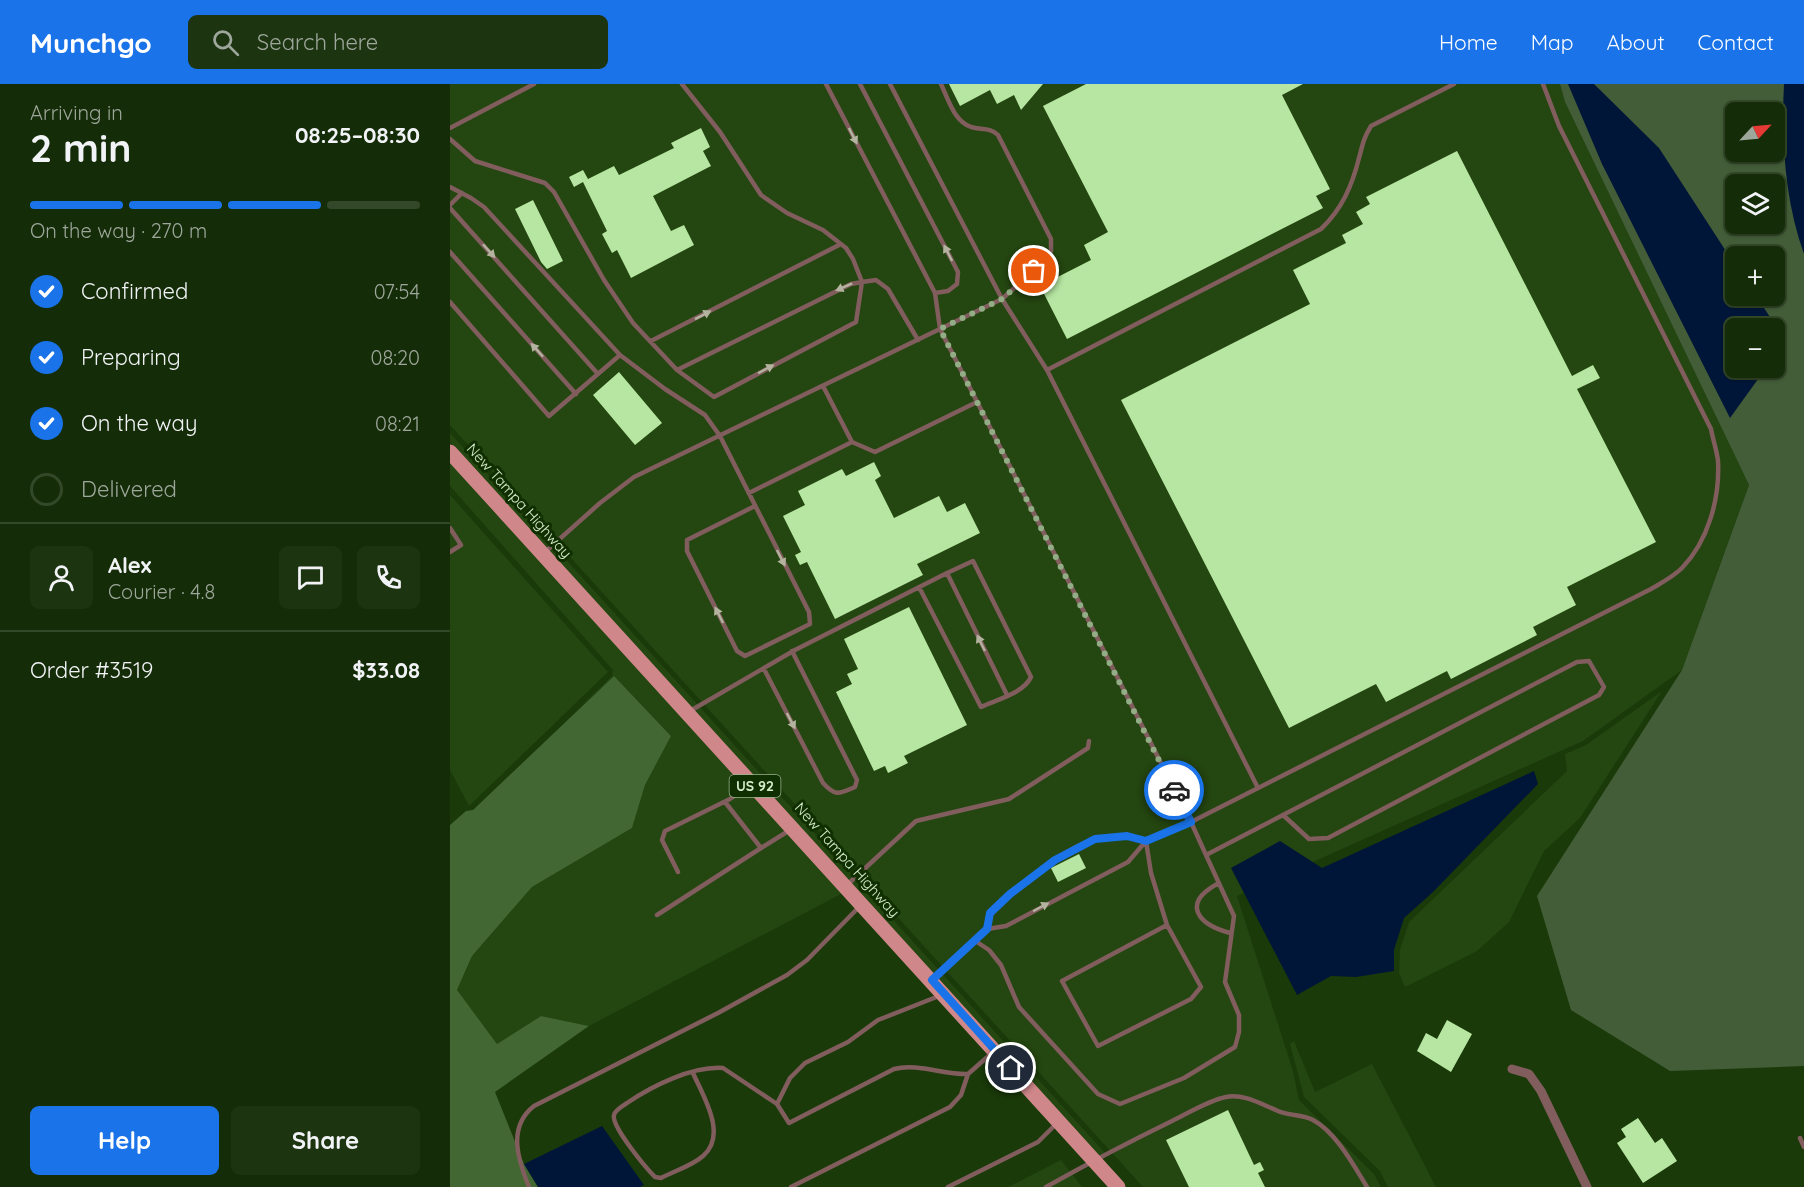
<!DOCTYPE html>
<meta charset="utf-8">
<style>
body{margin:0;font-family:Quicksand,sans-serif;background:#1d3411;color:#f1f3f6;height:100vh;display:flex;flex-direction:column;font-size:22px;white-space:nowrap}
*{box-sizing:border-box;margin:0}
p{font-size:20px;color:#9da79b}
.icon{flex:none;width:33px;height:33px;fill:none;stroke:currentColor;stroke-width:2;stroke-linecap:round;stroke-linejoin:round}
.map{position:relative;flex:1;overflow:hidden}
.drawer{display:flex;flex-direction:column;background:#142c07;width:450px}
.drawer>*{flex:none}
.needle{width:39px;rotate:64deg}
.buttons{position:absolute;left:1275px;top:18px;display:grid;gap:12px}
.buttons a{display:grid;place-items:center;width:60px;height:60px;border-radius:9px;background:#142c07;box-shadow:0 2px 4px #0004,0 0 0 2px #334828;font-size:30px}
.pin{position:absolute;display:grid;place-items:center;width:51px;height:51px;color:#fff;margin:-26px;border:3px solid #fff;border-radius:50%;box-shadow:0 2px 6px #0007}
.courier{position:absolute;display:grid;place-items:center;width:60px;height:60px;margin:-30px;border:4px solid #1a73e8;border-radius:50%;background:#fff;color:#222;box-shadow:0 2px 8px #0007}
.summary em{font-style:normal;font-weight:700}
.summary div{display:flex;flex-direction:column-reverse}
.summary{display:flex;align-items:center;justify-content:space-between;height:102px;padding:0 30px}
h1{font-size:39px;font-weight:700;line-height:45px}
.bar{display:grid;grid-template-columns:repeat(4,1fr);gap:9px 6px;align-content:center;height:72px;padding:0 30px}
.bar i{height:8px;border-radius:4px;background:#334828}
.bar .current{background:#1a73e8}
.bar p{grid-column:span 4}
.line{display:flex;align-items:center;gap:15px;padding:0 30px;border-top:2px solid #334828}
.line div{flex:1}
.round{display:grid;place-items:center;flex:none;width:63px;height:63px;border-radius:9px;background:#1d3411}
ol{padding:0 30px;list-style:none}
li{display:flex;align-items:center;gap:18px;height:66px}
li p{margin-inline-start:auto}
li .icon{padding:6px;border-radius:50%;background:#1a73e8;color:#fff;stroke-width:4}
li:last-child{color:#9da79b}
li i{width:33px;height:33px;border:3px solid #334828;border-radius:50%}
.action{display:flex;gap:12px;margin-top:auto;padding:12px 30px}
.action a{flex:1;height:69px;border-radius:9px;background:#1a73e8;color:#fff;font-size:24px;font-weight:700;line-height:69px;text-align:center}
.action a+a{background:#1d3411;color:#f1f3f6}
header{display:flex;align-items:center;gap:36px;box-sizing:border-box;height:84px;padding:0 30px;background:#1a73e8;color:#fff}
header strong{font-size:28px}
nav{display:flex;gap:33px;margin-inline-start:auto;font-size:21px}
.search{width:420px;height:54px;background:#1d3411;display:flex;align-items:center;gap:15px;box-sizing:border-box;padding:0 21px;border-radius:9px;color:#9da79b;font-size:22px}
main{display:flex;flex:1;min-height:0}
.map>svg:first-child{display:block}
.built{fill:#244610}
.green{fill:#435d38;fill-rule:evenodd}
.forest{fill:#426732}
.water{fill:#001638}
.building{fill:#b6e6a2}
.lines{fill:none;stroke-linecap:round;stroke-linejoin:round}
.lane{stroke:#815d5e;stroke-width:4.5}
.street{stroke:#815d5e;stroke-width:9}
.primary{stroke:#cf878a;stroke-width:15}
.oneway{fill:#b3b39f}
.done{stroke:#93ae87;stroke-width:6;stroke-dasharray:0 10.8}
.route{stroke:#1a73e8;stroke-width:8}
.labels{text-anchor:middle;stroke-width:6;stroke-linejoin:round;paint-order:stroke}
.shield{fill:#102f00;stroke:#99b48e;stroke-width:1.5}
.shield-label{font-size:14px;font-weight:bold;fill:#d4edcb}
.street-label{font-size:15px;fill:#d4edcb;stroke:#102f00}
</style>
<header>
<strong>Munchgo</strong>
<div class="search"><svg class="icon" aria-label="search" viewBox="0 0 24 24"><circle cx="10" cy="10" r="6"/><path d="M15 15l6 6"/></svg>Search here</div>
<nav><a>Home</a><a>Map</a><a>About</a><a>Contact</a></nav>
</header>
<main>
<section class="drawer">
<div class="summary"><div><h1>2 min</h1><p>Arriving in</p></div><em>08:25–08:30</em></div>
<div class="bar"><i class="current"></i><i class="current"></i><i class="current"></i><i></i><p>On the way · 270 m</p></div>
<ol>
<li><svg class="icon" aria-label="check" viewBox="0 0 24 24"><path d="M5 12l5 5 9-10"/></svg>Confirmed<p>07:54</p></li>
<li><svg class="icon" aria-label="check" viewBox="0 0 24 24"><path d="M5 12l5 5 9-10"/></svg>Preparing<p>08:20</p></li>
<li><svg class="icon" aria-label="check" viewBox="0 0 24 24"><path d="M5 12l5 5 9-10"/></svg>On the way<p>08:21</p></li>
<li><i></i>Delivered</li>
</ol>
<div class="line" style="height:108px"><a class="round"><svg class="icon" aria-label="person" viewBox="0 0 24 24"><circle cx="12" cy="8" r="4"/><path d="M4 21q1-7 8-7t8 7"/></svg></a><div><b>Alex</b><p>Courier · 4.8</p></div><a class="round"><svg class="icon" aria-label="chat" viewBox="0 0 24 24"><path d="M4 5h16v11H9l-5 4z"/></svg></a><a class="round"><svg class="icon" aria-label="phone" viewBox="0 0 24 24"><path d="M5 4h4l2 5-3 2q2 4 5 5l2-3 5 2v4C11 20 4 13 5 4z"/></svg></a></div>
<div class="line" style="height:78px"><div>Order #3519</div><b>$33.08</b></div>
<div class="action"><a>Help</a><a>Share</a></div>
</section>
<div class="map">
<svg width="1354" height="1103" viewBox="0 0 1354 1103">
<rect width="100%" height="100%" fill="#1a3a09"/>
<path class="built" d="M0 0H1110L1115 18 1299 401 1232 586 1133 657 787 812 843 987 849 1016 924 1090 931 1103H693L0 341Z
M0 349 70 425 656 1070 650 1072 0 358Z
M0 378 393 809 139 942 91 932 47 960 7 907 22 872 82 803 182 744 195 701 221 652 164 592 119 633 162 592 163 586 0 402Z
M0 411 158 588 19 722 0 686Z
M1212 607 1130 734 1094 767 1059 838 1027 867 955 903 949 889 950 866 959 838 1117 687 1115 670 1136 661Z
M844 957 865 1008 922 980 986 1103H938L930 1087 854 1013 840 960Z
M611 1076 632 1103H558Z"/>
<path class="green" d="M1110 0H1354V982L1220 987 1121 926 1087 812 1232 586 1299 401 1115 18ZM1286 28H1324V68H1286ZM1286 100H1324V140H1286ZM1286 172H1324V212H1286ZM1286 244H1324V284H1286Z"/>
<path class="forest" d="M164 592 221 652 195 701 182 744 82 803 22 872 7 906 47 960 91 932 139 942 45 1008 74 1080 88 1103H0V741L16 727 23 726Z"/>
<path class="water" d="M1118 0H1144L1209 64 1285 181 1286 212H1306L1336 257 1325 272 1324 244H1286V284H1316L1280 334 1152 80Z
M1334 0H1354V170C1335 117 1331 56 1334 0Z
M1084 687 1088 700 983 808 954 834 944 866V887L906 893 881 892 847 911 781 784 830 757 872 784Z
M152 1042 194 1101 190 1103H88L74 1080Z"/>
<path class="building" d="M499 0H593L571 26 564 11 547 20 540 6 510 22Z
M636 0H853L832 11 880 105 866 112 873 124 617 255 590 202 641 176 634 161 658 148 593 22Z
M251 44 260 63 253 67 261 82 203 112 221 147 234 141 244 161 181 194 167 166 162 169 152 150 157 147 133 98 124 103 119 93 133 86 138 95 164 82 169 91 224 64 221 59Z
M1007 67 1122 292 1143 281 1150 294 1127 305 1206 458 1117 503 1126 521 1083 543 1087 551 1001 595 997 587 936 618 926 600 839 644 671 316 860 220 843 186 896 159 892 151 913 140 906 128 920 120 916 113Z
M83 116 113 177 97 185 91 178 65 125Z
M169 288 212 339 185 361 143 311Z
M424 378 431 392 425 396 444 434 489 412 497 428 515 419 530 449 467 480 473 491 385 535 357 478 350 481 345 471 351 468 333 432 355 421 348 407 392 385 396 392Z
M459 523 517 641 454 672 458 679 438 689 435 682 424 687 386 608 402 600 397 590 408 585 394 555Z
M629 770 636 784 608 798 601 784Z
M997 936 1022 950 1001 988 967 967 976 949 987 955Z
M778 1026 804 1081 810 1078 814 1086 808 1089 815 1103H739L716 1056Z
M1188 1034 1205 1059 1212 1054 1227 1077 1193 1099 1167 1059 1176 1053 1171 1045Z"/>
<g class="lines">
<path class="lane" d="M232 0 270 48 311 111 337 129 373 146 396 164 403 175 412 198 426 196 438 205 468 256
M376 0 485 209 490 245 741 738 1201 505C1211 499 1223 493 1232 484 1258 457 1270 415 1268 377 1267 367 1263 356 1261 345L1109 42 1093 0
M410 0 508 188 507 200 498 207 485 209
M440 0 552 215 596 176 601 167V155L548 51C540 43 531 46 521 43 504 37 498 15 491 0
M0 44 84 0
M0 55 25 77 95 99 104 108 154 196 183 239 227 286 264 313 406 238 412 198 401 200 227 286
M0 103 21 114 34 123 170 271 215 305 255 331 270 352 359 528 360 540 295 572 287 567 237 467V456L305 422
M0 121 12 109
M0 124 148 290
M0 168 126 310
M0 218 99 332 170 271
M201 257 389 161
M373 302 402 358
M299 409 402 358 425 368 527 318
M0 444 11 461 0 468
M95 468 150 419 184 393 552 215 597 286
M469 503 531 623C546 616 574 609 581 593L523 477 497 489 557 611
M314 585 373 699C386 713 389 710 405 703L407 696 342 567
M240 627 345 566 497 489
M808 704 597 286 871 145C892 125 902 102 909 74 913 60 913 55 921 42L1004 0
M275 718 311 764 340 746
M228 788 212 756 215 747 280 715 300 701
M769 799C731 819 747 840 780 849
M397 801 466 737 559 715 638 664 639 657
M207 831 311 764
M717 841 612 897 648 962 741 915 751 903 717 841 701 789 696 757 741 738 756 771
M524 856 537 845 556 842 678 778 696 757C680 753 663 751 646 755 619 762 559 806 542 827 539 832 538 839 537 845
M483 894 524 856 539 866 551 881 569 923 648 1010 670 1020 734 994 785 963 789 948V931L775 898 784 832 756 771 1127 578 1139 577 1154 603 1149 611 878 754 859 755 833 731
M243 989C253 1012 278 1051 253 1072 242 1082 224 1087 211 1094L205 1093C196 1084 161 1042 164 1031 165 1026 173 1022 177 1019 202 1002 242 982 273 984L327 1020 339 1039 444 985C468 979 494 991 518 990L543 968
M327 1020 340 994 355 979 398 958 428 936 489 912
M1350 1054 1354 1063
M79 1103C68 1076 57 1043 84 1022L268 929 337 891 357 876 410 822
M341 1103 500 1023 511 1011 518 990
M498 1103 588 1058 606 1040
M596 1103C637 1080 679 1058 722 1037 739 1029 757 1017 776 1013 793 1009 813 1021 828 1027 839 1032 852 1030 863 1036 886 1048 904 1082 917 1103"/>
<path class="street" d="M1062 985 1079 990 1091 1007 1137 1103"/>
<path class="primary" d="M0 368 668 1103"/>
</g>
<defs><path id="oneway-solid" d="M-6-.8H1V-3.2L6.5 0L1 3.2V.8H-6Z" transform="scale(1.5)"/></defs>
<g class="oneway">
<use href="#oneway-solid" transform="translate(403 52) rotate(63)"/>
<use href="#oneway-solid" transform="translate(39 167) rotate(48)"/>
<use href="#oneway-solid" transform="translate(498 169) rotate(-117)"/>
<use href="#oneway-solid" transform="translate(394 203) rotate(156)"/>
<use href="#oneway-solid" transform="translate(253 231) rotate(-27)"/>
<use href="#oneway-solid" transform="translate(87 266) rotate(-132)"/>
<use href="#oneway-solid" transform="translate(316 285) rotate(-28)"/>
<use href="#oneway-solid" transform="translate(331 474) rotate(63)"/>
<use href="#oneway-solid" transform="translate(269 531) rotate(-117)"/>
<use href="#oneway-solid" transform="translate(531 559) rotate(-116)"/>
<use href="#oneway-solid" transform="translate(341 637) rotate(62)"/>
<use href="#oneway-solid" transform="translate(591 823) rotate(-28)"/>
</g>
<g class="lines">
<path class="done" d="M584 187 552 215 490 245 724 706"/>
<path class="route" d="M561 984 482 896 537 845 540 829 560 810 605 776 645 755 677 752 696 757 741 738 724 706"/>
</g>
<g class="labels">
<rect class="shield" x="279.5" y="691" width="51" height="22" rx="4.5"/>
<g class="shield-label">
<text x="305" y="707">US 92</text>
</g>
<g class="street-label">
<text transform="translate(69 417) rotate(48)" y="5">New Tampa Highway</text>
<text transform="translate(397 776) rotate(48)" y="5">New Tampa Highway</text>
</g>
</g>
</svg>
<div class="buttons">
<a><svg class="needle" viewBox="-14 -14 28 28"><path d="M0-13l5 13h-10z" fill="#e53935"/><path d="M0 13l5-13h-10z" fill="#9da79b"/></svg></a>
<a><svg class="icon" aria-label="layers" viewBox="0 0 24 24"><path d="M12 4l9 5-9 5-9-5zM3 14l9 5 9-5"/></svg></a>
<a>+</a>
<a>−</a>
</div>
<div class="pin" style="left:584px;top:187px;background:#ea580c"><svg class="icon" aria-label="bag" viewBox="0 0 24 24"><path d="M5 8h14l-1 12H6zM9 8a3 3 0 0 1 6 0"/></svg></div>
<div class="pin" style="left:561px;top:984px;background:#1f2937"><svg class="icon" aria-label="home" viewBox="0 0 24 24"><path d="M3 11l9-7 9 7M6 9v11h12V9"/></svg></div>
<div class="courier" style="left:724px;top:706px"><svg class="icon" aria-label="car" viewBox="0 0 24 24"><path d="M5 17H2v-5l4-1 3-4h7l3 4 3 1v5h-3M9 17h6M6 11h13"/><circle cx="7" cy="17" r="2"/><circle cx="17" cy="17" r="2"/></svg></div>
</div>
</main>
